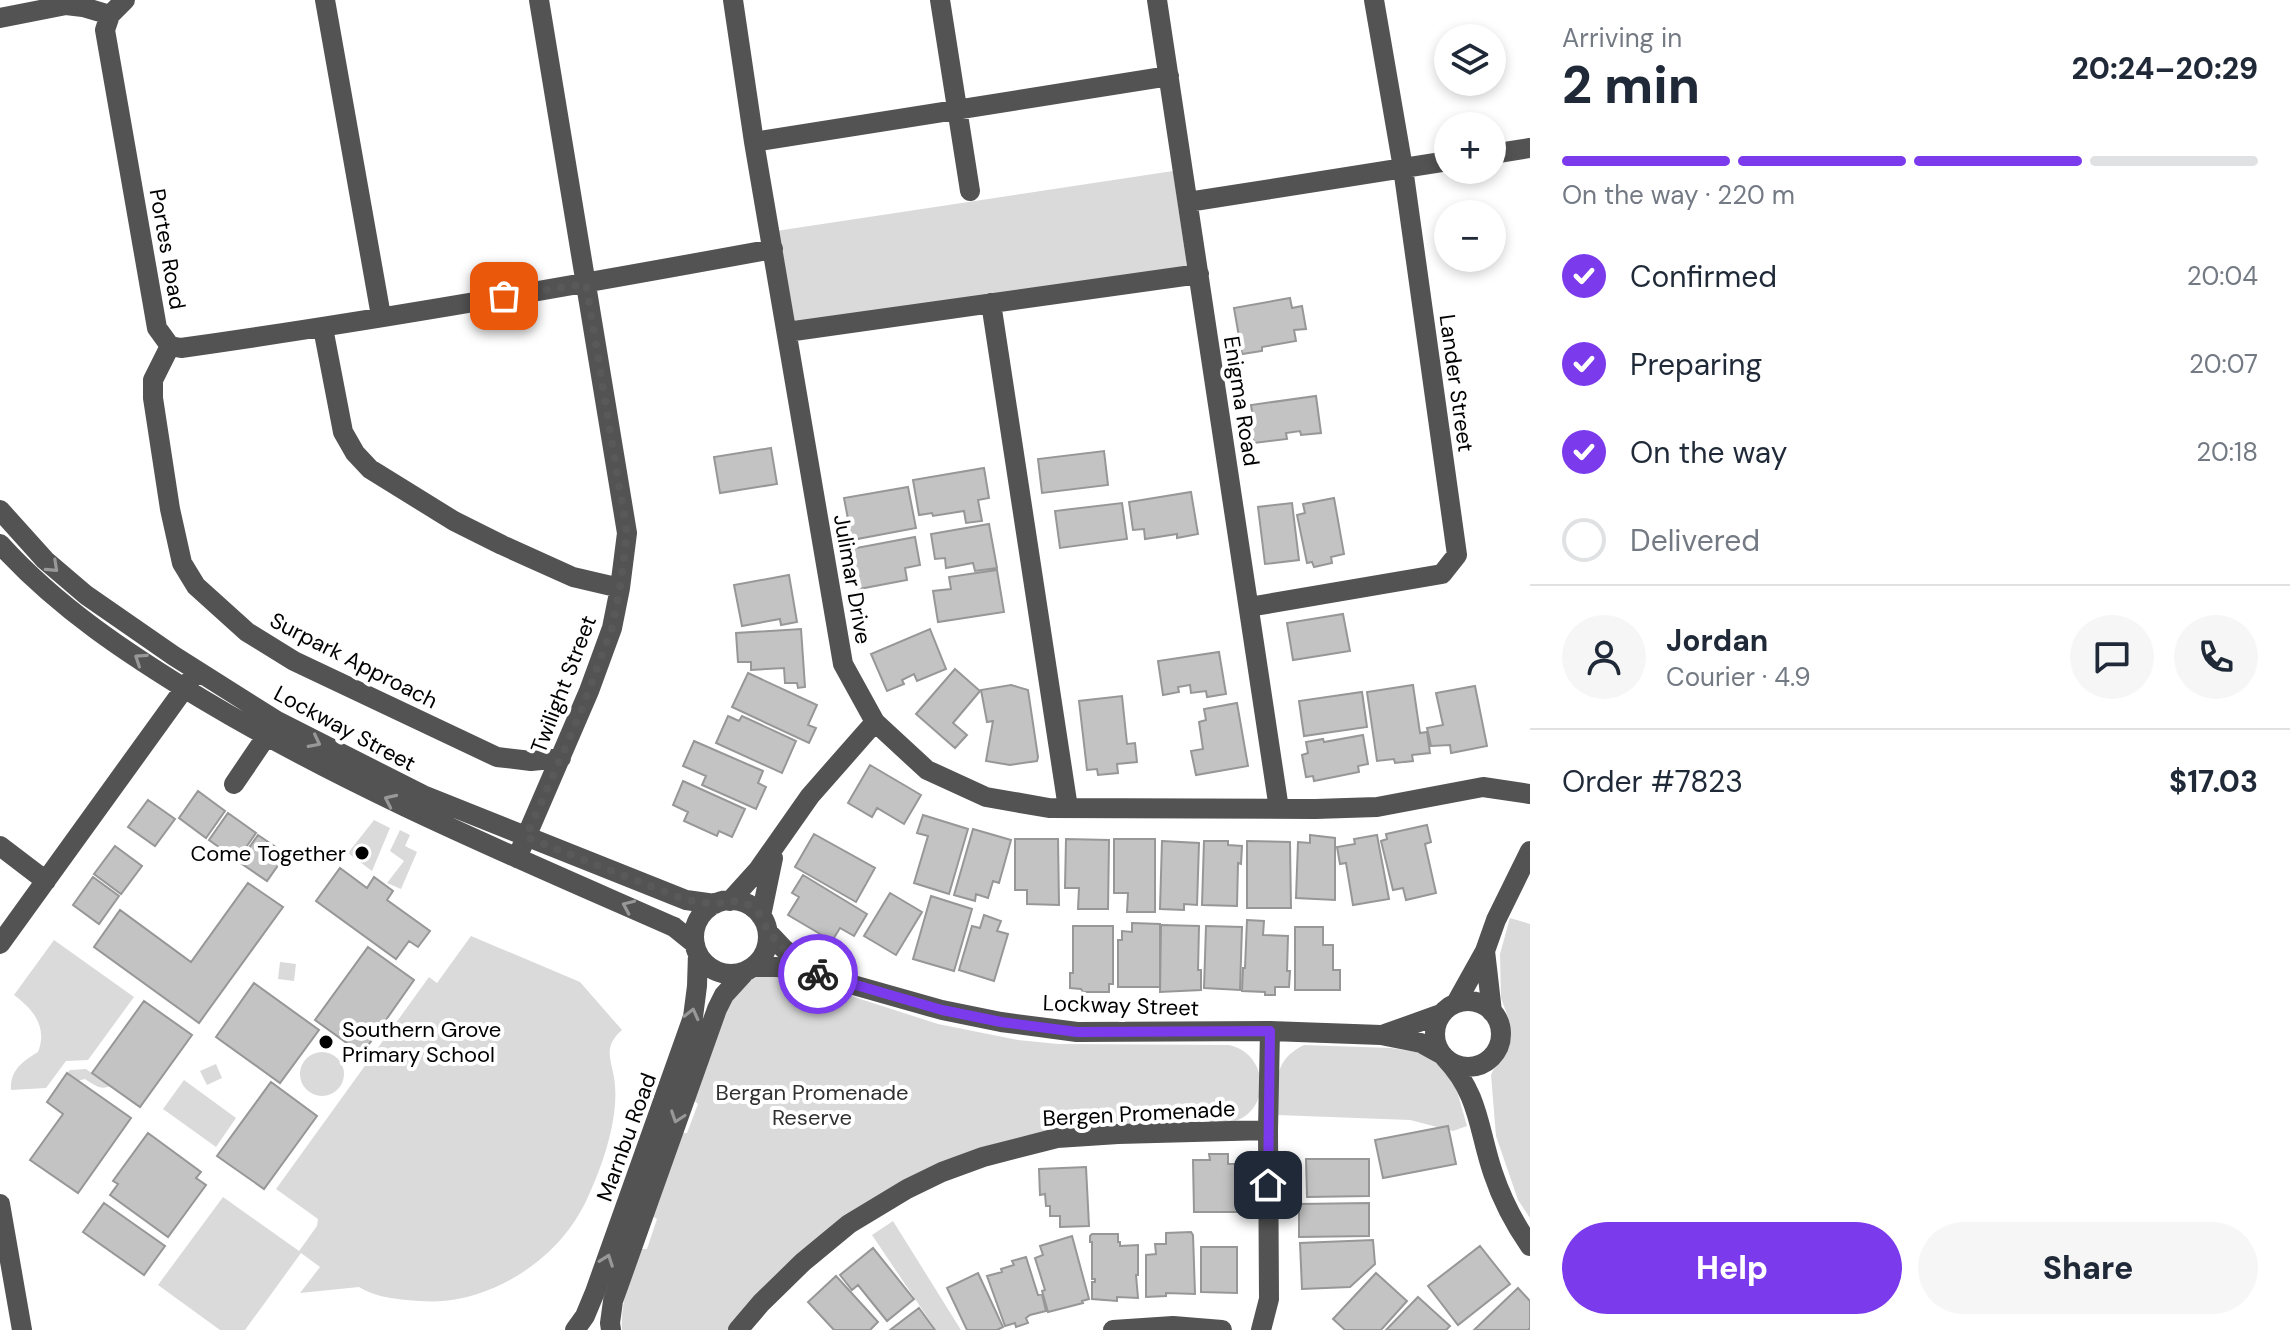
<!DOCTYPE html>
<meta charset="utf-8">
<style>
body{margin:0;font-family:"DM Sans",sans-serif;background:#f6f6f7;color:#1f2937;height:100vh;display:flex;flex-direction:column;font-size:30px;white-space:nowrap}
*{box-sizing:border-box;margin:0}
p{font-size:26px;color:#747a83}
.icon{flex:none;width:44px;height:44px;fill:none;stroke:currentColor;stroke-width:2;stroke-linecap:round;stroke-linejoin:round}
.map{position:relative;flex:1;overflow:hidden}
.drawer{display:flex;flex-direction:column;background:#fff;width:760px}
.drawer>*{flex:none}
.buttons{position:absolute;left:1434px;top:24px;display:grid;gap:16px}
.buttons a{display:grid;place-items:center;width:72px;height:72px;border-radius:50%;background:#fff;box-shadow:0 4px 12px #0003;font-size:40px}
.pin{position:absolute;display:grid;place-items:center;width:68px;height:68px;color:#fff;margin:-34px;border-radius:16px;box-shadow:0 4px 12px #0006}
.courier{position:absolute;display:grid;place-items:center;width:80px;height:80px;margin:-40px;border:6px solid #7c3aed;border-radius:50%;background:#fff;color:#222;box-shadow:0 2px 10px #0007}
.headline em{font-style:normal;font-weight:800}
.headline div{display:flex;flex-direction:column-reverse}
.headline{display:flex;align-items:center;justify-content:space-between;height:136px;padding:0 32px}
h1{font-size:52px;font-weight:800;line-height:60px}
.bar{display:grid;grid-template-columns:repeat(4,1fr);gap:12px 8px;align-content:center;height:96px;padding:0 32px}
.bar i{height:10px;border-radius:6px;background:#e0e1e3}
.bar .on{background:#7c3aed}
.bar p{grid-column:span 4}
.line{display:flex;align-items:center;gap:20px;padding:0 32px;border-top:2px solid #e0e1e3}
.line div{flex:1}
.round{display:grid;place-items:center;flex:none;width:84px;height:84px;border-radius:42px;background:#f6f6f7}
ol{padding:0 32px;list-style:none}
li{display:flex;align-items:center;gap:24px;height:88px}
li p{margin-inline-start:auto}
li .icon{padding:8px;border-radius:50%;background:#7c3aed;color:#fff;stroke-width:4}
li:last-child{color:#747a83}
li i{width:44px;height:44px;border:4px solid #e0e1e3;border-radius:50%}
.primary-button{display:flex;gap:16px;margin-top:auto;padding:16px 32px}
.primary-button a{flex:1;height:92px;border-radius:48px;background:#7c3aed;color:#fff;font-size:32px;font-weight:800;line-height:92px;text-align:center}
.primary-button a+a{background:#f6f6f7;color:#1f2937}
main{display:flex;flex:1;min-height:0}
.map>svg:first-child{display:block}
.green{fill:#dadada}
.building{fill:#c3c3c3;stroke:#979797;stroke-width:2}
.lines{fill:none;stroke-linecap:round;stroke-linejoin:round}
.minor{stroke:#535353;stroke-width:20}
.oneway{stroke:#989898}
.done{stroke:#595959;stroke-width:8;stroke-dasharray:0 14.4}
.route{stroke:#7c3aed;stroke-width:10}
.poi-dot{fill:#000;stroke:#fff;stroke-width:3}
.labels{text-anchor:middle;stroke-width:8;stroke-linejoin:round;paint-order:stroke}
.street-label{font-size:22px;fill:#000;stroke:#fff}
.poi-label{font-size:22px;fill:#000;stroke:#fff;text-anchor:end}
.park-label{font-size:22px;fill:#313131;stroke:#fff}
</style>
<main>
<div class="map">
<svg width="1530" height="1330" viewBox="0 0 1530 1330">
<rect width="100%" height="100%" fill="#fff"/>
<path class="green" d="M1173 171 1187 266 791 326 776 231Z
M374 820 390 828 372 871 348 853Z
M400 830 410 835 405 846 417 852 401 889 387 883 404 861 390 851Z
M1510 918 1530 924V1218L1518 1200 1496 1136 1491 1075 1507 1040 1508 1017 1501 998 1500 954Z
M471 936 580 982 622 1030C600 1049 614 1063 615 1086 618 1121 602 1167 587 1199 562 1254 504 1295 443 1301 431 1302 419 1301 406 1300 390 1298 373 1296 359 1287L300 1293 320 1267 301 1253 245 1330H220L158 1285 223 1197 299 1251 317 1226 318 1219 276 1189 429 977 437 983Z
M54 940 134 997 88 1060 66 1061 46 1088 11 1090C10 1070 22 1062 38 1052 48 1027 33 1009 14 995Z
M280 962 296 964 294 981 278 979Z
M760 976 795 978 938 1024 1018 1040 1058 1044 1229 1045C1268 1053 1273 1110 1233 1122L941 1163 728 1330H622C620 1302 631 1275 640 1249H647L657 1219 652 1216 681 1133H687L698 1104 693 1100 729 1001 750 978Z
M1304 1045 1391 1048 1416 1052 1436 1058 1457 1091 1467 1126 1453 1131 1410 1120 1277 1115C1278 1084 1271 1061 1304 1045Z
M300 1074a22 22 0 1 1 44 0a22 22 0 1 1-44 0Z
M216 1064 222 1078 207 1085 200 1071Z
M86 1069 110 1086C101 1091 93 1084 85 1079L77 1081 67 1073 70 1070Z
M184 1080 236 1118 216 1147 163 1109Z
M893 1221 961 1330H936L872 1235Z"/>
<path class="building" d="M1290 298 1292 308 1302 306 1306 329 1294 330 1296 341 1262 347V351L1242 354 1234 308Z
M1316 396 1321 433 1301 435 1300 431 1286 433 1287 439 1254 443 1253 439 1247 440 1244 419 1253 418 1251 405Z
M771 448 777 484 720 493 714 457Z
M1104 451 1108 485 1042 493 1038 459Z
M984 468 989 498 978 500 982 521 966 523 964 511 933 516 932 513 919 515 913 480Z
M908 487 916 528 852 540 844 498Z
M1191 492 1198 534 1177 538V534L1145 539 1144 529 1133 530 1129 502Z
M1334 498 1344 554 1331 557 1332 563 1314 567 1312 562 1307 563 1297 515 1305 513 1303 504Z
M1122 503 1127 539 1060 548 1055 511Z
M1292 503 1299 560 1265 564 1258 507Z
M989 524 997 568 975 571 973 563 946 568 945 558 935 559 931 534Z
M915 537 920 565 905 568 907 580 859 589 851 549Z
M997 570 1004 612 938 622 933 591 951 589 949 577Z
M789 575 797 622 781 625 780 619 742 626 734 585Z
M1343 614 1350 651 1293 660 1287 623Z
M801 629 805 687 798 688 797 683H785L784 668 751 670V662H738L736 633Z
M930 629 946 669 917 681 914 674 902 680 904 684 887 691 871 654Z
M1219 652 1226 694 1207 697 1206 691 1191 693 1190 685 1178 687 1179 692 1163 695 1158 661Z
M955 669 980 691 953 723 967 735 955 748 916 714Z
M748 673 817 705 808 725 816 728 809 743 732 707Z
M1011 685 1028 690 1038 757 1037 761 1010 765 986 761 993 721 987 722 981 690Z
M1413 685 1420 733 1427 732 1430 753 1412 755 1413 761 1395 763 1394 759 1377 761 1367 692Z
M1475 686 1487 746 1451 753 1450 745 1431 746 1427 728 1443 725 1436 693Z
M1362 692 1367 727 1304 736 1299 701Z
M1122 696 1127 744 1135 743 1137 762 1117 764 1118 773 1098 775 1097 769 1087 770 1079 701Z
M1237 703 1248 766 1196 775 1191 751 1203 749 1199 722 1206 720 1204 709Z
M728 716 739 721 742 716 796 741 782 773 716 743Z
M1363 735 1368 764 1358 766 1359 772 1314 781 1313 776 1306 777 1302 755 1308 753 1306 742 1323 739 1324 742Z
M694 741 763 771 758 783 766 787 756 809 702 785 706 776 683 766Z
M870 765 921 795 904 824 877 808 872 817 848 803Z
M683 781 745 809 732 837 719 831 717 836 684 821 688 812 673 805Z
M198 791 225 811 206 838 179 818Z
M148 800 175 819 155 846 128 827Z
M228 813 256 833 237 860 209 840Z
M923 815 968 829 949 894 914 883 928 836 917 833Z
M1427 825 1431 842 1425 844 1436 893 1406 900 1403 888 1393 890 1381 841 1387 839 1386 834Z
M973 829 1011 840 999 883 993 881 988 898 976 894 975 901 954 895Z
M814 834 875 868 856 902 795 867Z
M258 835 286 854 267 881 239 862Z
M1310 835 1335 838V900L1296 898 1298 842 1310 843Z
M1377 835 1389 899 1353 905 1346 863 1340 864 1337 847 1355 844 1354 839Z
M1015 839H1058L1059 905 1027 904V890H1015Z
M1066 839 1109 840 1108 909H1078L1079 888H1065Z
M1114 839H1155V912H1127L1128 893H1114Z
M1162 841 1199 843 1197 905 1184 904V910L1160 909Z
M1204 841H1228V845L1242 846 1241 864 1238 863 1237 906 1202 905Z
M1247 841 1290 842 1291 908H1247Z
M115 846 142 866 121 894 94 874Z
M340 868 367 888 374 877 393 891 387 900 430 931 418 947 409 941 396 959 316 901Z
M803 875 867 914 854 936 840 928 832 941 788 915 799 897 792 893Z
M93 877 119 896 99 924 73 905Z
M248 883 283 907 199 1023 94 947 120 910 191 962Z
M890 893 922 912 896 955 864 936Z
M931 896 972 909 954 971 913 959Z
M984 915 1001 921 997 931 1008 934 994 981 959 970 972 926 980 928Z
M1247 920 1264 921 1263 935 1288 936 1287 971H1290L1289 987H1275V995H1265V992L1242 991 1243 968H1245Z
M1132 923 1160 924V987H1118V940H1122V931L1132 932Z
M1161 925 1199 926 1198 970H1201V990L1160 992Z
M1073 926H1113V984H1109V992H1083L1081 989 1070 988V973H1073Z
M1206 926 1242 927 1240 990 1204 988Z
M1295 927H1323V945H1333V970H1340V990H1295Z
M368 947 414 980 362 1054 315 1020Z
M254 983 319 1030 280 1083 216 1037Z
M144 1001 192 1035 140 1107 92 1073Z
M67 1073 131 1118 78 1193 30 1160 63 1114 47 1102Z
M271 1082 317 1116 264 1189 217 1156Z
M1448 1126 1456 1164 1383 1178 1375 1140Z
M148 1133 201 1172 196 1178 206 1185 168 1237 110 1195 118 1184 113 1181Z
M1209 1154H1228V1164H1237V1182L1245 1181 1246 1212H1194L1193 1160H1210Z
M1306 1159H1369V1196L1307 1197Z
M1086 1167 1089 1226 1060 1227V1216H1050V1206H1046L1045 1194 1040 1195 1039 1169Z
M104 1203 165 1246 144 1275 83 1232Z
M1369 1203V1236L1299 1237V1204Z
M1191 1232 1193 1235 1195 1294 1166 1293V1296L1146 1297V1255L1156 1254 1155 1244H1166V1233Z
M1092 1234H1118V1242H1120V1246L1138 1245V1275H1136L1138 1298 1117 1297V1301L1092 1299V1282H1095V1279H1092V1242H1090V1236Z
M1072 1236 1089 1299 1082 1301 1083 1303 1048 1312 1042 1291 1045 1290 1035 1258 1043 1255 1040 1246Z
M1373 1240 1375 1264 1350 1287 1302 1289 1300 1243Z
M1480 1246 1510 1284 1458 1325 1428 1286Z
M1201 1247H1237V1293L1201 1292Z
M873 1248 914 1299 887 1321 858 1285 852 1290 840 1275Z
M1026 1257 1038 1295 1042 1294 1046 1311 1030 1315 1026 1318 1028 1323 1016 1327 1015 1323 1005 1326 987 1276 1002 1272 1001 1269 1014 1265 1012 1261Z
M978 1273 1003 1327 997 1330H967L947 1288Z
M1376 1273 1407 1301 1381 1330H1345L1333 1319Z
M836 1276 878 1322 870 1330H834L808 1302Z
M1518 1288 1530 1301V1328L1528 1330H1474Z
M1418 1297 1450 1326 1446 1330H1386Z
M919 1308 935 1330H890Z"/>
<g class="lines">
<path class="minor" d="M125 0 110 15 105 30 157 328 170 346 181 348C379 320 576 285 773 249
M325 0 381 316
M733 0 754 142 843 664 875 722 927 770 986 797 1049 808 1315 809 1377 807 1483 787 1530 794
M940 0 970 191
M1157 0 1279 809
M0 18 66 5 83 7 110 15
M754 142 1169 76
M1492 154 1530 148
M1188 202 1448 161
M991 303 1068 808
M323 328 343 432 355 453 370 469 454 521 502 545 573 577 620 588
M787 332 1199 274
M170 346 153 380V398L170 509 182 563 196 586 247 632 294 661 497 757 531 761 561 758
M0 510 45 560 86 595 174 656 277 721 423 795 686 900 715 904
M0 544C58 608 128 654 202 699 352 789 513 856 674 927L695 944
M1249 607 1442 574 1457 555 1403 168 1374 0
M234 784 272 728
M0 846 46 881
M517 858 589 691 612 628 620 588 627 533 539 0
M694 937a37 37 0 1 1 74 0a37 37 0 1 1-74 0Z
M730 901 758 870 810 796 875 722
M761 916 773 858
M768 932 784 949 815 972
M0 944 192 678
M1485 951 1492 1012
M753 967H777L818 975 942 1010 1001 1022 1077 1032 1270 1031 1381 1035 1421 1043 1441 1054
M1435 1034a33 33 0 1 1 66 0a33 33 0 1 1-66 0Z
M1456 1003 1485 951 1496 920 1530 851
M1385 1034 1441 1014
M1445 1058C1480 1095 1478 1129 1493 1173 1502 1200 1514 1223 1530 1246
M0 1204 22 1330
M575 1330 585 1316 595 1292 693 1017 697 986 698 953
M611 1330 610 1323 613 1301 717 1009 724 995 745 972
M738 1330 761 1303 803 1262 849 1224 907 1189 942 1172 983 1157 1057 1138 1118 1134 1268 1130
M1113 1330 1173 1326 1222 1330
M1261 1330 1269 1299 1268 1130 1270 1031"/>
</g>
<defs><path id="oneway-chevron" d="M-2-3.5L2.5 0L-2 3.5" fill="none" stroke-width="1.6" stroke-linecap="round" stroke-linejoin="round" transform="scale(2)"/></defs>
<g class="oneway">
<use href="#oneway-chevron" transform="translate(53 567) rotate(43)"/>
<use href="#oneway-chevron" transform="translate(140 659) rotate(-146)"/>
<use href="#oneway-chevron" transform="translate(315 742) rotate(27)"/>
<use href="#oneway-chevron" transform="translate(390 800) rotate(-155)"/>
<use href="#oneway-chevron" transform="translate(628 906) rotate(-156)"/>
<use href="#oneway-chevron" transform="translate(692 1014) rotate(-76)"/>
<use href="#oneway-chevron" transform="translate(677 1117) rotate(109)"/>
<use href="#oneway-chevron" transform="translate(607 1260) rotate(-70)"/>
</g>
<g class="lines">
<path class="done" d="M504 296 586 284 627 533 620 588 612 628 580 714 526 837 686 900 715 904 730 901 742 902 753 907 761 916 768 932 784 949 818 974"/>
<path class="route" d="M818 974 942 1010 1001 1022 1077 1032 1270 1031 1268 1185"/>
</g>
<g class="poi-dot">
<circle cx="362" cy="853" r="8"/>
<circle cx="326" cy="1042" r="8"/>
</g>
<g class="labels">
<g class="street-label">
<text transform="translate(168 249) rotate(80)" y="8">Portes Road</text>
<text transform="translate(1457 383) rotate(82)" y="8">Lander Street</text>
<text transform="translate(1242 401) rotate(81)" y="8">Enigma Road</text>
<text transform="translate(853 579) rotate(80)" y="8">Julimar Drive</text>
<text transform="translate(354 660) rotate(27)" y="8">Surpark Approach</text>
<text transform="translate(563 684) rotate(-69)" y="8">Twilight Street</text>
<text transform="translate(345 728) rotate(28)" y="8">Lockway Street</text>
<text transform="translate(1121 1005) rotate(2)" y="8">Lockway Street</text>
<text transform="translate(1139 1113) rotate(-3)" y="8">Bergen Promenade</text>
<text transform="translate(626 1137) rotate(-70)" y="8">Marnbu Road</text>
</g>
<g class="poi-label">
<text x="346" y="861">Come Together</text>
<text x="342" y="1037" text-anchor="start">Southern Grove<tspan x="342" dy="25">Primary School</tspan></text>
</g>
<g class="park-label">
<text x="812" y="1100">Bergan Promenade<tspan x="812" dy="25">Reserve</tspan></text>
</g>
</g>
</svg>
<div class="buttons">
<a><svg class="icon" aria-label="layers" viewBox="0 0 24 24"><path d="M12 4l9 5-9 5-9-5zM3 14l9 5 9-5"/></svg></a>
<a>+</a>
<a>−</a>
</div>
<div class="pin" style="left:504px;top:296px;background:#ea580c"><svg class="icon" aria-label="bag" viewBox="0 0 24 24"><path d="M5 8h14l-1 12H6zM9 8a3 3 0 0 1 6 0"/></svg></div>
<div class="pin" style="left:1268px;top:1185px;background:#1f2937"><svg class="icon" aria-label="home" viewBox="0 0 24 24"><path d="M3 11l9-7 9 7M6 9v11h12V9"/></svg></div>
<div class="courier" style="left:818px;top:974px"><svg class="icon" aria-label="bike" viewBox="0 0 24 24"><circle cx="6" cy="16" r="4"/><circle cx="18" cy="16" r="4"/><path d="M6 16l4-8h5l3 8M10 8l3 8H6M13 5h3"/></svg></div>
</div>
<section class="drawer">
<div class="headline"><div><h1>2 min</h1><p>Arriving in</p></div><em>20:24–20:29</em></div>
<div class="bar"><i class="on"></i><i class="on"></i><i class="on"></i><i></i><p>On the way · 220 m</p></div>
<ol>
<li><svg class="icon" aria-label="check" viewBox="0 0 24 24"><path d="M5 12l5 5 9-10"/></svg>Confirmed<p>20:04</p></li>
<li><svg class="icon" aria-label="check" viewBox="0 0 24 24"><path d="M5 12l5 5 9-10"/></svg>Preparing<p>20:07</p></li>
<li><svg class="icon" aria-label="check" viewBox="0 0 24 24"><path d="M5 12l5 5 9-10"/></svg>On the way<p>20:18</p></li>
<li><i></i>Delivered</li>
</ol>
<div class="line" style="height:144px"><a class="round"><svg class="icon" aria-label="person" viewBox="0 0 24 24"><circle cx="12" cy="8" r="4"/><path d="M4 21q1-7 8-7t8 7"/></svg></a><div><b>Jordan</b><p>Courier · 4.9</p></div><a class="round"><svg class="icon" aria-label="chat" viewBox="0 0 24 24"><path d="M4 5h16v11H9l-5 4z"/></svg></a><a class="round"><svg class="icon" aria-label="phone" viewBox="0 0 24 24"><path d="M5 4h4l2 5-3 2q2 4 5 5l2-3 5 2v4C11 20 4 13 5 4z"/></svg></a></div>
<div class="line" style="height:104px"><div>Order #7823</div><b>$17.03</b></div>
<div class="primary-button"><a>Help</a><a>Share</a></div>
</section>
</main>
